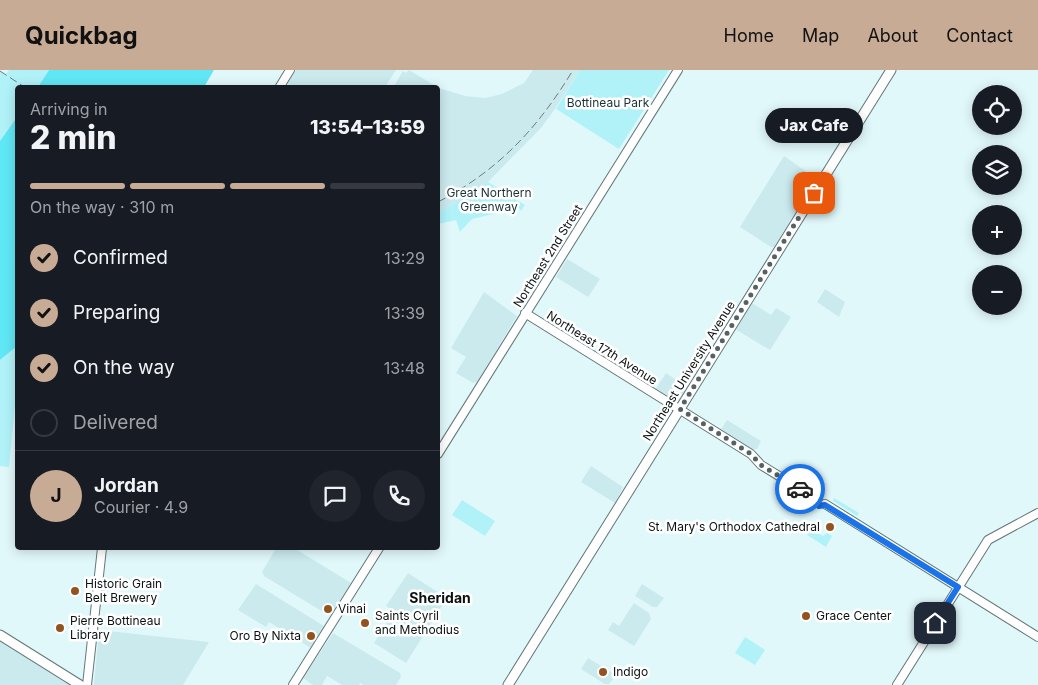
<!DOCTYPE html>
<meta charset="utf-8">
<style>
body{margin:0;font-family:Inter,sans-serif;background:#20242c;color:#f1f3f6;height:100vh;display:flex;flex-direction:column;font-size:19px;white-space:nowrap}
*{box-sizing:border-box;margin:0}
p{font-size:16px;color:#9ea1a6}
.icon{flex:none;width:28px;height:28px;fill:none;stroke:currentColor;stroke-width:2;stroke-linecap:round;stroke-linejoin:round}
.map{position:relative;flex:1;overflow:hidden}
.drawer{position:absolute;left:15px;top:15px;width:425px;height:465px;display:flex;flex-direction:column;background:#171b24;border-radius:5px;box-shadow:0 2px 12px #0003}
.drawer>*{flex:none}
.tools{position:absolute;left:972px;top:15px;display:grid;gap:10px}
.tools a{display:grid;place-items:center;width:50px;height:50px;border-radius:50%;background:#171b24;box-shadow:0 2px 12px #0003;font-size:25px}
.pin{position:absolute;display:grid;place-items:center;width:42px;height:42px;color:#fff;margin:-21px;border-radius:10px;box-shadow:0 2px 8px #0006}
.courier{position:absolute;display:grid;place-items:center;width:50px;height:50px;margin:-25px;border:4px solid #1a73e8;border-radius:50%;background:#fff;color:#222;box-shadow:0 1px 6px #0007}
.bubble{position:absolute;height:35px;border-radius:18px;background:#171b24;box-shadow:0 2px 12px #0003;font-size:16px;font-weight:800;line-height:35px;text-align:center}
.head em{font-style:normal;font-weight:800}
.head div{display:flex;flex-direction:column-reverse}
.head{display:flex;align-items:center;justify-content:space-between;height:85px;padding:0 15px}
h1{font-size:32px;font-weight:800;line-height:38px}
.bar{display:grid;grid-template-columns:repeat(4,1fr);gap:8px 5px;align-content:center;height:60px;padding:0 15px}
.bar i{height:6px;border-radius:4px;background:#363941}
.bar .on{background:#c7ab95}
.bar p{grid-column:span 4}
.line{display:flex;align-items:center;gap:12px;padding:0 15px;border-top:1px solid #363941}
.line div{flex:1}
.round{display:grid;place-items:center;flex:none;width:52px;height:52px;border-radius:26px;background:#20242c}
ol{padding:0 15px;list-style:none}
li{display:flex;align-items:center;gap:15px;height:55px}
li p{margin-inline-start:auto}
li .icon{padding:5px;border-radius:50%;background:#c7ab95;color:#111;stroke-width:4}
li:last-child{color:#9ea1a6}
li i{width:28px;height:28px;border:2px solid #363941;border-radius:50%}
header{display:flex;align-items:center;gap:30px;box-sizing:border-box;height:70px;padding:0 25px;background:#c7ab95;color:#111}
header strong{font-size:24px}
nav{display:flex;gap:28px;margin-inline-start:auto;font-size:18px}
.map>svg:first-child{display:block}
.built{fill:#cbeaee}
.green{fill:#b1f2f9}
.water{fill:#60e7f6}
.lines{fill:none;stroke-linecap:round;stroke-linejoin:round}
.tertiary-casing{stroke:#627678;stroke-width:10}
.secondary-casing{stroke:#627678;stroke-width:11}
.tertiary{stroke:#fff;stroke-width:8}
.secondary{stroke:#fff;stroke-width:9}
.rail{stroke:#6d7c7e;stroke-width:1;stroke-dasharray:8 4;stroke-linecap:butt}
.done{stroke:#556263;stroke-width:5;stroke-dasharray:0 9}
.route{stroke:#1a73e8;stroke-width:6}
.poi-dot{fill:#94531e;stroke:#fff;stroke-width:2}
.labels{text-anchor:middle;stroke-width:5;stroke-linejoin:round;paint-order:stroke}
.park-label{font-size:12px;fill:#1a3234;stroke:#fff}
.street-label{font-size:12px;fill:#091112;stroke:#fff}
.poi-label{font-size:12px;fill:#091112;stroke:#fff;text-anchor:start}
.neighbourhood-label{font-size:14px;font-weight:bold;fill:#091112;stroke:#fff}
</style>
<header>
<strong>Quickbag</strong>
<nav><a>Home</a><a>Map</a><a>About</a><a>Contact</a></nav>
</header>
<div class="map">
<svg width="1038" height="615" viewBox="0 0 1038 615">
<rect width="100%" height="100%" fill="#e1f8fa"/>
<path class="built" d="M296 0H396L385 17H289L288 13Z
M409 0 439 18 465 26 485 28 502 24 524 13 533 0H580L555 39 541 58 488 112 438 143V18H393L403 1 406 3Z
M784 86 817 109 774 177H771L740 157Z
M567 189 600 209 588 227 556 207Z
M825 219 845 232 839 247 817 232Z
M484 222 517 246 477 312 473 313 456 303 466 287 451 278Z
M752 233 771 245 776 238 791 247 770 280 735 259Z
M666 303 687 317 678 332 655 320Z
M727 350 761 371 757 379H751L720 361Z
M591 396 623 417 615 433 581 412Z
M276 478H294L351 513 331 544 328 545 264 506 262 502Z
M408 503 447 528 406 593 374 573 394 541 386 536Z
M256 514 324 556 311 578 269 552 266 557 238 540Z
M642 514 664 528 657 537H653L635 526Z
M634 533 649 543 651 549 634 576 608 560 613 552 619 556Z
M99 560 209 572 183 615H94Z
M333 563 400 603 401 607 396 615H364L360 613 359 615H342L327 606 322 615H313L303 608Z
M0 571 9 577 70 615H0Z
M588 588 616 605 609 614H605L581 599Z"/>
<path class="green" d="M9 0H49L38 17 18 18 17 47 0 71V1L6 4Z
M580 0H669L619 79 556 39Z
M488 112 525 135 521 141 519 138 472 149 460 162 456 150 438 154V143Z
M17 276V314L9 397 0 396V290Z
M834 428 859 443 857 446 833 431Z
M462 430 495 451 485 466 452 445Z
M812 456 814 461 823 466 827 463 832 466 826 477 807 465Z
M745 567 765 580 755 595 735 583Z"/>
<path class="water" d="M49 0H214L204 17H38Z
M17 47V276L0 290V71Z"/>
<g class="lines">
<g class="tertiary-casing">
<path id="tertiary" d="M279 18 290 0
M525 243 751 384 761 395 818 430
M438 384 678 0
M825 434 1038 567
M87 615 102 478
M293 615 379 478
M897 615 988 470 1038 443"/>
</g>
<g class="secondary-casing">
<path id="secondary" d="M0 565 80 615
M508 615 891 0"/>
</g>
<use href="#tertiary" class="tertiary"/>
<use href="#secondary" class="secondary"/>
<path class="rail" d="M0 1 26 18
M438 132C499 100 538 58 573 0"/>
</g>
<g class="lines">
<path class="done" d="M800 419 761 395 751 384 680 339 814 123"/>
<path class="route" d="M800 419 818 430 819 436 825 435 958 517 935 553"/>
</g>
<g class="poi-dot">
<circle cx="830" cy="457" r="5"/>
<circle cx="75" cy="521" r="5"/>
<circle cx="328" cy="539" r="5"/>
<circle cx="806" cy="546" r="5"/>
<circle cx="365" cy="553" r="5"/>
<circle cx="60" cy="558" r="5"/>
<circle cx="311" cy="566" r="5"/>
<circle cx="603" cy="602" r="5"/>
</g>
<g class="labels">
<g class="park-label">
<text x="608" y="37">Bottineau Park</text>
<text x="489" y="127">Great Northern<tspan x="489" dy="14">Greenway</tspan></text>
</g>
<g class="street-label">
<text transform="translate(548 186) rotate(-58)" y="4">Northeast 2nd Street</text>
<text transform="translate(602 278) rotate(32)" y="4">Northeast 17th Avenue</text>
<text transform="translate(689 301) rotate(-58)" y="4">Northeast University Avenue</text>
</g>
<g class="poi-label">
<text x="820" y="461" text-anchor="end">St. Mary's Orthodox Cathedral</text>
<text x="85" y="518">Historic Grain<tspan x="85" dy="14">Belt Brewery</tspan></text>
<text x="338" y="543">Vinai</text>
<text x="375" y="550">Saints Cyril<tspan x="375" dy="14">and Methodius</tspan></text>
<text x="816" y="550">Grace Center</text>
<text x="70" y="555">Pierre Bottineau<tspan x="70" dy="14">Library</tspan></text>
<text x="301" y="570" text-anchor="end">Oro By Nixta</text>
<text x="613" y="606">Indigo</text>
</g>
<g class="neighbourhood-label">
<text x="440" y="533">Sheridan</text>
</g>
</g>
</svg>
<div class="tools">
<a><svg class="icon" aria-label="locate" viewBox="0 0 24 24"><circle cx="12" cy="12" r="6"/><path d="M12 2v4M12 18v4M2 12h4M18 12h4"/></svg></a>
<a><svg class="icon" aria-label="layers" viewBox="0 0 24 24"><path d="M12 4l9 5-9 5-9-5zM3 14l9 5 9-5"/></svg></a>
<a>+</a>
<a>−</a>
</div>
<div class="pin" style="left:814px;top:123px;background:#ea580c"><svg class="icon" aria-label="bag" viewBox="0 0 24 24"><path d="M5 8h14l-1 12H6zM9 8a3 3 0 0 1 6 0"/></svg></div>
<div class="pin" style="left:935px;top:553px;background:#1f2937"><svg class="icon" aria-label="home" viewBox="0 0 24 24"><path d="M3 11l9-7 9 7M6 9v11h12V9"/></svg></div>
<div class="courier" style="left:800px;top:419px"><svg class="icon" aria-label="car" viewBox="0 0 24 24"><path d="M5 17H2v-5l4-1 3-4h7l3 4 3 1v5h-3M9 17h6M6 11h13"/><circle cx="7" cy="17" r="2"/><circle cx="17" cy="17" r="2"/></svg></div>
<div class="bubble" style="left:765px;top:38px;width:98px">Jax Cafe</div>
<section class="drawer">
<div class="head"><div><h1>2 min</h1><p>Arriving in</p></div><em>13:54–13:59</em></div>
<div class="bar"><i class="on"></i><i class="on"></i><i class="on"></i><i></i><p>On the way · 310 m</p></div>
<ol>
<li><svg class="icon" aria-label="check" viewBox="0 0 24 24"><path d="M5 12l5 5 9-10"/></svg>Confirmed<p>13:29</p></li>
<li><svg class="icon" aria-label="check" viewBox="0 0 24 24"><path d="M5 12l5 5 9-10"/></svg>Preparing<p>13:39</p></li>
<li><svg class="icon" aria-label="check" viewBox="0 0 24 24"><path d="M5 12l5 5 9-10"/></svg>On the way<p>13:48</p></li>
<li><i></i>Delivered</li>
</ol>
<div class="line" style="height:90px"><b class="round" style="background:#c7ab95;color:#111">J</b><div><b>Jordan</b><p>Courier · 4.9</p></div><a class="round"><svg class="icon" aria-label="chat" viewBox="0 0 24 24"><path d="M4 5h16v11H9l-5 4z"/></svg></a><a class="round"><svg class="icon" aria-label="phone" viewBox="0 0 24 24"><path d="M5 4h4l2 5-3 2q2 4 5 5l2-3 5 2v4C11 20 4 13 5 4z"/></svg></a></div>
</section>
</div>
